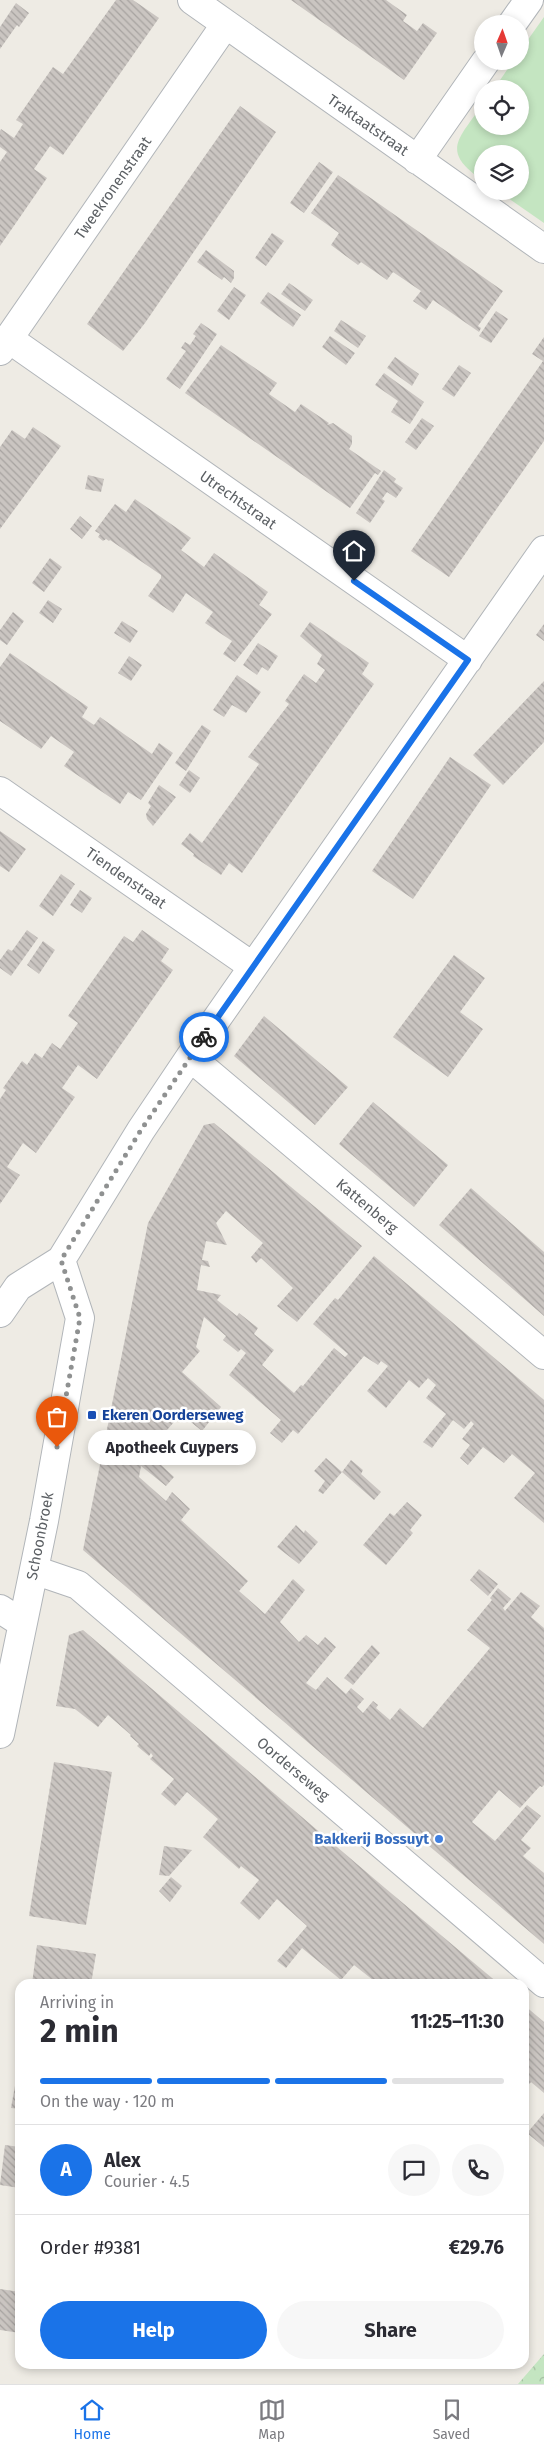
<!DOCTYPE html>
<meta charset="utf-8">
<style>
body{margin:0;font-family:"Fira Sans",sans-serif;background:#f7f7f7;color:#2b2b33;height:100vh;display:flex;flex-direction:column;font-size:19px;white-space:nowrap}
*{box-sizing:border-box;margin:0}
p{font-size:16px;color:#7c7c81}
.icon{flex:none;width:28px;height:28px;fill:none;stroke:currentColor;stroke-width:2;stroke-linecap:round;stroke-linejoin:round}
.map{position:relative;flex:1;overflow:hidden}
.details{position:absolute;left:15px;top:1979px;width:514px;height:390px;display:flex;flex-direction:column;background:#fff;border-radius:15px;box-shadow:0 2px 8px #0003}
.details>*{flex:none}
.needle{width:32px;rotate:2deg}
.buttons{position:absolute;left:474px;top:15px;display:grid;gap:10px}
.buttons a{display:grid;place-items:center;width:55px;height:55px;border-radius:50%;background:#fff;box-shadow:0 2px 8px #0003;font-size:25px}
.pin{position:absolute;display:grid;place-items:center;width:42px;height:42px;color:#fff;margin:-51px -21px;border-radius:50% 50% 50% 0;rotate:-45deg;box-shadow:0 0 5px #0007}
.pin .icon{rotate:45deg}
.courier{position:absolute;display:grid;place-items:center;width:50px;height:50px;margin:-25px;border:4px solid #1a73e8;border-radius:50%;background:#fff;color:#222;box-shadow:0 1px 6px #0007}
.bubble{position:absolute;height:35px;border-radius:18px;background:#fff;box-shadow:0 2px 8px #0003;font-size:16px;font-weight:700;line-height:35px;text-align:center}
.headline em{font-style:normal;font-weight:700}
.headline div{display:flex;flex-direction:column-reverse}
.headline{display:flex;align-items:center;justify-content:space-between;height:85px;padding:0 25px}
h1{font-size:32px;font-weight:700;line-height:38px}
.bar{display:grid;grid-template-columns:repeat(4,1fr);gap:8px 5px;align-content:center;height:60px;padding:0 25px}
.bar i{height:6px;border-radius:4px;background:#e1e1e2}
.bar .selected{background:#1a73e8}
.bar p{grid-column:span 4}
.line{display:flex;align-items:center;gap:12px;padding:0 25px;border-top:1px solid #e1e1e2}
.line div{flex:1}
.round{display:grid;place-items:center;flex:none;width:52px;height:52px;border-radius:26px;background:#f7f7f7}
.action{display:flex;gap:10px;margin-top:auto;padding:10px 25px}
.action a{flex:1;height:58px;border-radius:30px;background:#1a73e8;color:#fff;font-size:20px;font-weight:700;line-height:58px;text-align:center}
.action a+a{background:#f7f7f7;color:#2b2b33}
.tabs{display:flex;justify-content:space-around;align-items:center;height:70px;border-top:1px solid #e1e1e2;background:#fff;font-size:14px;color:#7c7c81}
.tabs a{display:grid;justify-items:center;gap:2px}
.tabs .selected{color:#1a73e8}
.map>svg:first-child{display:block}
.grass{fill:#c4e5c1}
.park{fill:url(#park-crowns)}
.building{fill:url(#building-back-hatch)}
.lines{fill:none;stroke-linecap:round;stroke-linejoin:round}
.minor-casing{stroke:#b1b5b9;stroke-width:30}
.minor{stroke:#fff;stroke-width:28}
.done{stroke:#8f9191;stroke-width:5;stroke-dasharray:0 9}
.route{stroke:#1a73e8;stroke-width:6}
.transit-dot{fill:#1a4fb4;stroke:#fff;stroke-width:2}
.shop-dot{fill:#3f7fe0;stroke:#fff;stroke-width:2}
.labels{text-anchor:middle;stroke-width:5;stroke-linejoin:round;paint-order:stroke}
.street-label{font-size:15px;fill:#5c6064;stroke:#fff}
.transit-label{font-size:15px;font-weight:bold;fill:#164399;stroke:#fff;text-anchor:start}
.shop-label{font-size:15px;font-weight:bold;fill:#366cbe;stroke:#fff;text-anchor:end}
</style>
<div class="map">
<svg width="544" height="2384" viewBox="0 0 544 2384">
<defs>
<pattern id="park-crowns" width="20" height="18" patternUnits="userSpaceOnUse" patternTransform="scale(1.25)"><rect width="20" height="18" fill="#c4e5c1"/><path d="M2 6a3 3 0 1 1 6 0M12 15a3 3 0 1 1 6 0" fill="none" stroke="#a2bda0"/></pattern>
<pattern id="building-back-hatch" width="6" height="6" patternUnits="userSpaceOnUse" patternTransform="scale(1.25)"><rect width="6" height="6" fill="#cac5c1"/><path d="M-1 5l2 2M0 0l6 6M5-1l2 2" fill="none" stroke="#a7a3a0"/></pattern>
</defs>
<rect width="100%" height="100%" fill="#eeebe4"/>
<path class="grass" d="M544 17V223L498 191H520V154H482V180C440 151 459 139 482 105V126H520V89H494L513 61H520V51Z"/>
<path class="park" d="M544 2354V2384H518Z"/>
<path class="building" d="M116 0H133L159 18 63 155 50 146 34 169 47 178 0 246V162L7 152 0 147V131L1 129 14 138 23 124 16 120 53 67 63 74Z
M291 0H386L407 15 403 21 417 31 423 23 437 33 404 80Z
M16 3 29 13 19 27 17 25 0 49V27Z
M240 106 276 132 145 323 123 351 87 324Z
M319 162 333 172 304 213 290 203Z
M338 175 503 291 478 326 481 328 479 332 433 300 426 310 413 301 421 291 393 272 387 280 361 262 358 265 331 245 339 233 311 213Z
M272 233 284 241 266 266 255 258Z
M206 250 234 271V278L231 283 224 277 222 280 197 262Z
M289 283 313 300 305 311 281 294Z
M234 287 246 295 229 320 217 311Z
M268 292 301 315 293 327 260 303Z
M496 311 508 319 491 343 479 336Z
M341 320 366 336 358 348 334 331Z
M201 323 217 334 180 389 166 379 186 351 181 348 185 342 190 345 196 336 193 334Z
M330 336 355 353 346 365 322 347Z
M544 337V441L449 577 411 551 543 361 532 354Z
M221 345 277 383 269 394 295 412 301 404 329 423 327 425 333 423 352 436V444L349 449 381 471 378 475 375 473 350 508 185 393Z
M395 357 419 374 412 386 387 368Z
M459 365 471 373 454 397 442 389Z
M384 373 424 402 410 424 391 412 398 401 375 385Z
M422 418 434 426 416 450 405 442Z
M33 427 61 446 0 529V447L12 430 25 439Z
M384 470 396 479 394 482 403 488 396 498 387 492 382 499 385 501 370 523 356 513Z
M88 475 104 479 101 492 85 489Z
M135 499 191 538 181 550 204 567 214 553 268 592 259 605 272 614 235 662 223 654 232 641 205 623 213 612 186 593 173 613 148 596 161 578V575L110 540 109 541 106 539 103 541 98 537 100 534 95 531 115 504 126 512Z
M80 516 92 526 82 539 70 529Z
M50 558 62 567 44 592 32 583Z
M48 600 62 609 53 623 39 613Z
M13 612 24 621 7 645 0 640V630Z
M122 621 138 631 130 643 114 633Z
M310 622 369 663 362 674 374 684 242 873 229 863 221 875 193 856 194 854 181 844 190 833 202 843 259 764 248 757 289 704 285 701 304 674 316 683 325 670 317 664 322 655 300 636Z
M544 624V641L536 635Z
M258 643 278 656 268 671 262 667 257 675 243 665Z
M10 653 88 707 82 717 94 725 100 717 152 754 159 743 173 753 141 800 128 792 120 804 64 766 74 752 51 736 41 749 0 721V667Z
M129 656 142 665 131 681 118 673Z
M237 675 261 692 246 713 232 705 224 717 213 710Z
M544 681V742L503 785 473 755Z
M202 725 211 731 186 771 175 763Z
M450 757 491 785 413 899 372 871Z
M189 770 200 778 190 793 179 785Z
M159 785 176 797 153 826 147 819 146 814 151 806 148 803Z
M0 831 26 849 9 872 0 866Z
M61 874 75 884 53 916 39 906Z
M80 890 92 898 82 913 70 905Z
M27 930 38 938 11 976 0 968V960L8 949 12 951Z
M142 930 169 949 161 961 173 970 97 1079 78 1065 62 1088 75 1097 36 1153 23 1143 7 1167 20 1175 0 1204V1099L6 1090 3 1088 22 1061 27 1065 35 1053 42 1058 52 1043 60 1049 78 1023 68 1016 86 990 124 936 133 942Z
M43 941 55 950 39 974 27 965Z
M454 955 485 978 460 1012 483 1029 448 1077 393 1037Z
M264 1016 348 1087 315 1125 234 1056Z
M373 1102 448 1165 414 1207 339 1144Z
M214 1123 362 1246 297 1322 277 1306 293 1288 261 1258 256 1263 251 1257 263 1243 226 1211 216 1223 227 1245 206 1241 202 1260 208 1261 210 1267 201 1265 197 1290 221 1295 217 1300 237 1316 239 1313 258 1328 254 1334 274 1350 262 1365 294 1393 301 1385 303 1386 334 1348 345 1357 348 1354 313 1324 335 1298 338 1300 374 1256 544 1400V1523L514 1498 535 1473 512 1454 504 1463 483 1447 468 1465 460 1458 470 1445 462 1439 474 1424 471 1421 464 1429 453 1420 432 1448 423 1442 446 1414 426 1398 436 1385 428 1378 419 1388 409 1380 386 1408 367 1391 388 1366 381 1361 378 1365 364 1356 298 1434 293 1430 282 1443 270 1433 281 1420 229 1375 246 1353 241 1349 238 1352 223 1340 226 1336 204 1317 196 1347 200 1351 182 1372 221 1407 202 1431 181 1414 167 1430 179 1440 160 1464 174 1477 166 1486 141 1466 139 1477 166 1501 172 1492 190 1509 181 1520 248 1581 239 1591 265 1614 293 1579 305 1590 280 1622 299 1642 306 1635 318 1645 325 1637 336 1647 306 1683 316 1690 327 1677 346 1694 351 1688 364 1699 357 1707 363 1713 373 1701 378 1705 376 1708 390 1720 400 1708 423 1728 490 1648 467 1630 492 1600 490 1598 498 1588 511 1599 503 1608 505 1611 521 1592 540 1606 531 1617 544 1628V1785L542 1787 540 1786 520 1808 499 1790 472 1822 495 1841 527 1805 541 1816 521 1840 531 1848 523 1856 544 1873V1944L83 1550 148 1223 204 1125Z
M471 1188 544 1252V1316L439 1225Z
M326 1458 342 1472 351 1460 363 1470 361 1474 381 1492 374 1500 342 1472 323 1494 318 1491 325 1481 314 1471Z
M407 1502 422 1515 410 1530 413 1533 386 1565 363 1545 390 1513 394 1516Z
M296 1525 304 1533 305 1530 318 1542 299 1564 277 1547Z
M479 1569 498 1584 488 1596 470 1580Z
M83 1630 385 1888 499 1984H378L354 1965 341 1980 302 1948 286 1968 277 1961 307 1926 277 1899 259 1920 240 1903 259 1880 241 1866 239 1869 203 1837 218 1819 187 1792 175 1806 161 1794 174 1779 150 1759 153 1756 151 1753 149 1756 137 1746 139 1744 130 1736 131 1735 108 1715 98 1727 75 1709 56 1706 69 1635Z
M372 1645 380 1653 353 1685 344 1678Z
M54 1762 112 1772 86 1925 29 1916Z
M164 1846 192 1850 169 1876 159 1875Z
M171 1877 182 1886 170 1902 159 1891Z
M37 1945 96 1954 91 1984H32Z
M524 2005 544 2022V2093L531 2082 524 2090Z
M19 2063H20V2109L11 2108Z
M544 2113V2147L527 2133Z
M5 2145 20 2147V2188L0 2185Z
M0 2289 20 2292V2333L0 2330Z"/>
<g class="lines">
<g class="minor-casing">
<path id="minor" d="M192 0 544 249
M512 24 529 0
M417 160 486 61
M9 339 468 660
M0 351 225 25
M0 791 252 966
M190 1057 544 1355
M0 1313 18 1287 61 1260
M34 1570 78 1585 544 1983
M0 1609 22 1623
M0 1734 44 1521 80 1318 61 1260 141 1130 190 1057 544 550"/>
</g>
<use href="#minor" class="minor"/>
</g>
<g class="lines">
<path class="done" d="M57 1447 80 1318 61 1260 141 1130 204 1037"/>
<path class="route" d="M204 1037 468 660 354 581"/>
</g>
<rect class="transit-dot" x="87" y="1410" width="10" height="10" rx="2.5"/>
<circle class="shop-dot" cx="439" cy="1839" r="5"/>
<g class="labels">
<g class="street-label">
<text transform="translate(368 125) rotate(35)" y="5">Traktaatstraat</text>
<text transform="translate(113 188) rotate(-55)" y="5">Tweekronenstraat</text>
<text transform="translate(238 500) rotate(35)" y="5">Utrechtstraat</text>
<text transform="translate(126 878) rotate(35)" y="5">Tiendenstraat</text>
<text transform="translate(367 1206) rotate(40)" y="5">Kattenberg</text>
<text transform="translate(40 1536) rotate(-79)" y="5">Schoonbroek</text>
<text transform="translate(293 1769) rotate(40)" y="5">Oorderseweg</text>
</g>
<g class="transit-label">
<text x="102" y="1420">Ekeren Oorderseweg</text>
</g>
<g class="shop-label">
<text x="429" y="1844">Bakkerij Bossuyt</text>
</g>
</g>
</svg>
<div class="buttons">
<a><svg class="needle" viewBox="-14 -14 28 28"><path d="M0-13l5 13h-10z" fill="#e53935"/><path d="M0 13l5-13h-10z" fill="#7c7c81"/></svg></a>
<a><svg class="icon" aria-label="locate" viewBox="0 0 24 24"><circle cx="12" cy="12" r="6"/><path d="M12 2v4M12 18v4M2 12h4M18 12h4"/></svg></a>
<a><svg class="icon" aria-label="layers" viewBox="0 0 24 24"><path d="M12 4l9 5-9 5-9-5zM3 14l9 5 9-5"/></svg></a>
</div>
<div class="pin" style="left:57px;top:1447px;background:#ea580c"><svg class="icon" aria-label="bag" viewBox="0 0 24 24"><path d="M5 8h14l-1 12H6zM9 8a3 3 0 0 1 6 0"/></svg></div>
<div class="pin" style="left:354px;top:581px;background:#1f2937"><svg class="icon" aria-label="home" viewBox="0 0 24 24"><path d="M3 11l9-7 9 7M6 9v11h12V9"/></svg></div>
<div class="courier" style="left:204px;top:1037px"><svg class="icon" aria-label="bike" viewBox="0 0 24 24"><circle cx="6" cy="16" r="4"/><circle cx="18" cy="16" r="4"/><path d="M6 16l4-8h5l3 8M10 8l3 8H6M13 5h3"/></svg></div>
<div class="bubble" style="left:88px;top:1430px;width:168px">Apotheek Cuypers</div>
<section class="details">
<div class="headline"><div><h1>2 min</h1><p>Arriving in</p></div><em>11:25–11:30</em></div>
<div class="bar"><i class="selected"></i><i class="selected"></i><i class="selected"></i><i></i><p>On the way · 120 m</p></div>
<div class="line" style="height:90px"><b class="round" style="background:#1a73e8;color:#fff">A</b><div><b>Alex</b><p>Courier · 4.5</p></div><a class="round"><svg class="icon" aria-label="chat" viewBox="0 0 24 24"><path d="M4 5h16v11H9l-5 4z"/></svg></a><a class="round"><svg class="icon" aria-label="phone" viewBox="0 0 24 24"><path d="M5 4h4l2 5-3 2q2 4 5 5l2-3 5 2v4C11 20 4 13 5 4z"/></svg></a></div>
<div class="line" style="height:65px"><div>Order #9381</div><b>€29.76</b></div>
<div class="action"><a>Help</a><a>Share</a></div>
</section>
</div>
<nav class="tabs">
<a class="selected"><svg class="icon" aria-label="home" viewBox="0 0 24 24"><path d="M3 11l9-7 9 7M6 9v11h12V9"/></svg>Home</a>
<a><svg class="icon" aria-label="map" viewBox="0 0 24 24"><path d="M3 6l6-2 6 2 6-2v14l-6 2-6-2-6 2zM9 4v14M15 6v14"/></svg>Map</a>
<a><svg class="icon" aria-label="saved" viewBox="0 0 24 24"><path d="M7 4h10v16l-5-4-5 4z"/></svg>Saved</a>
</nav>
